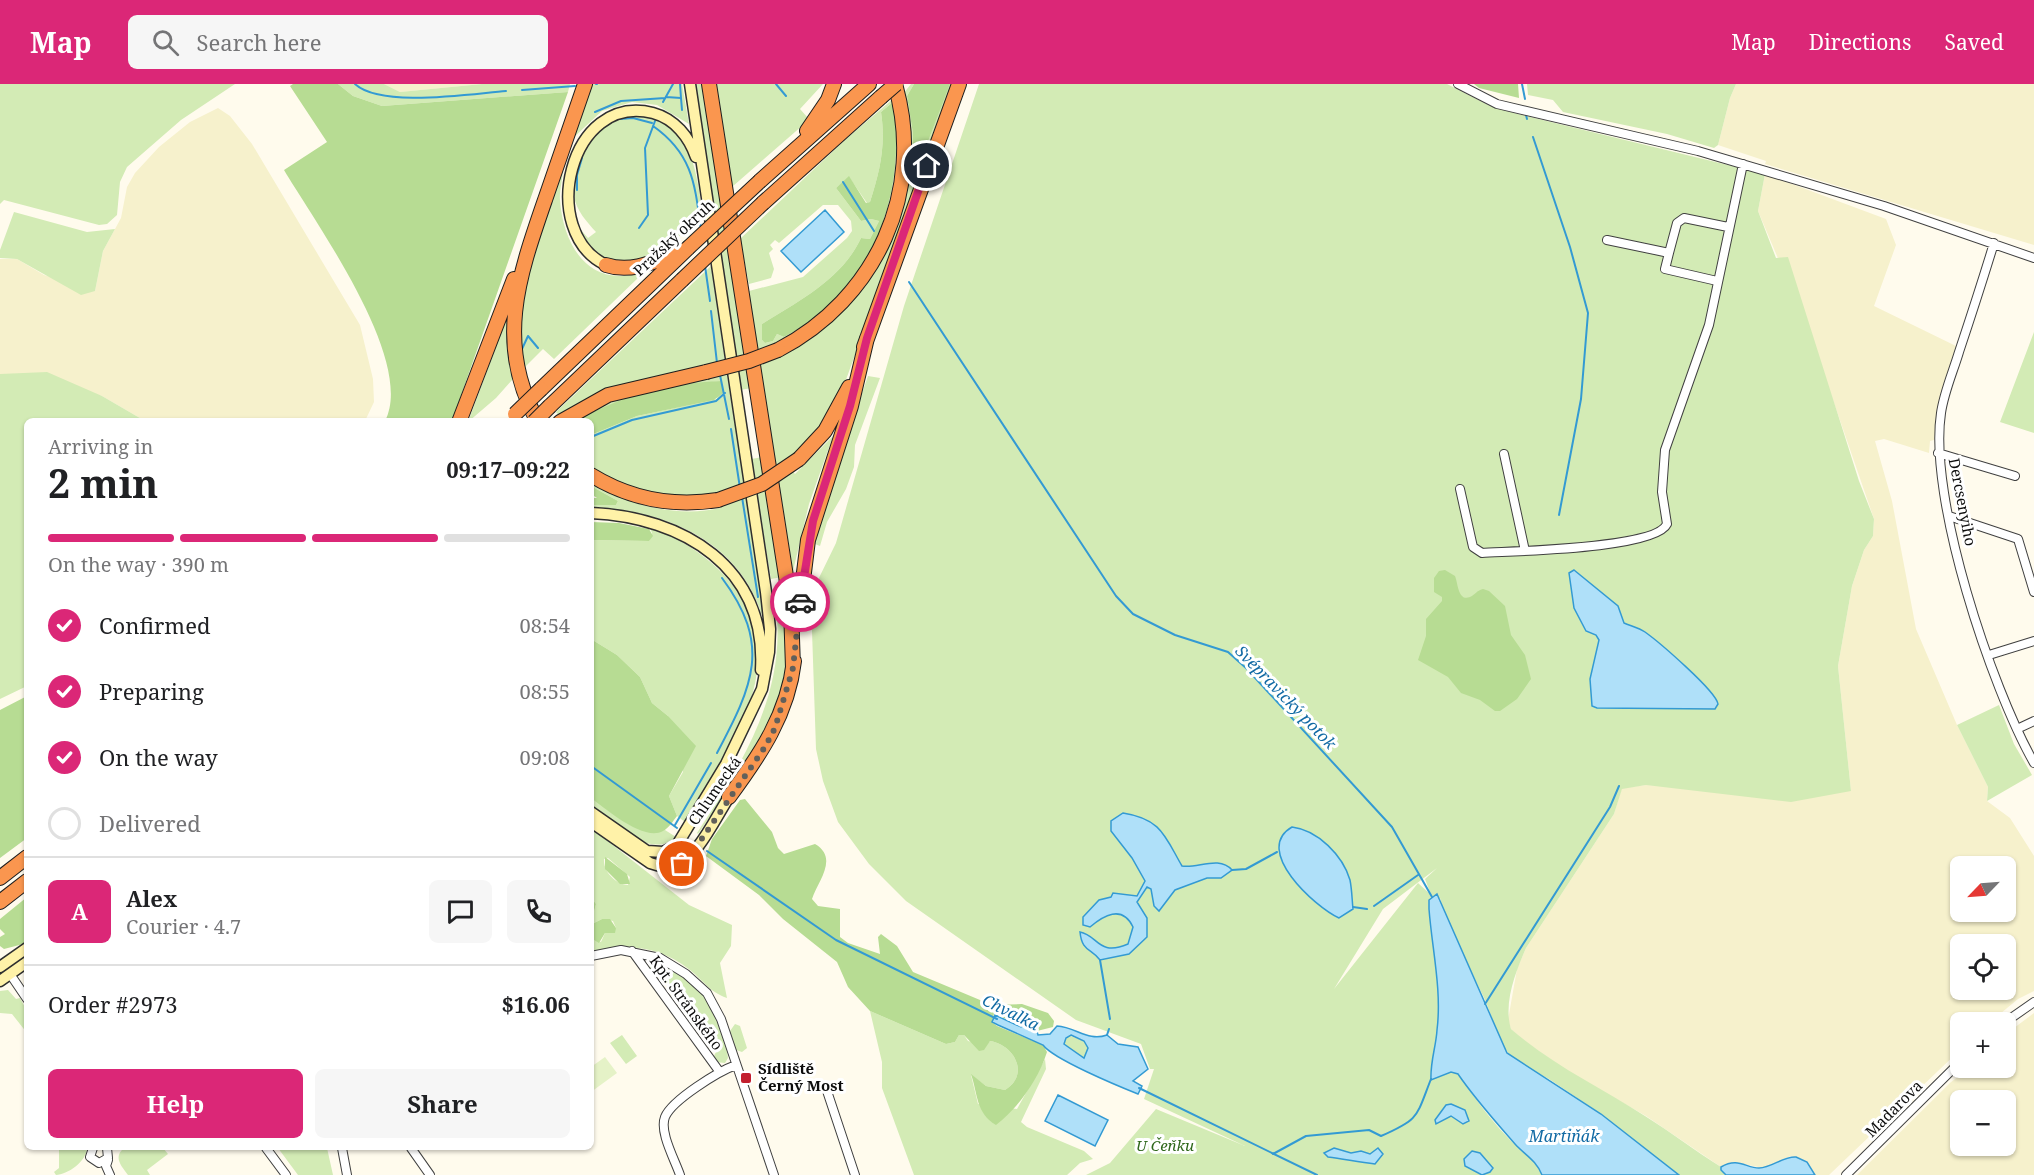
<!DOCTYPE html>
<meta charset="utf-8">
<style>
body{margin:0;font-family:"Noto Serif",serif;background:#f6f6f6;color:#202124;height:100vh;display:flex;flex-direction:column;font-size:22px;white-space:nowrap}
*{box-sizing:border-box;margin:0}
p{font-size:20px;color:#757577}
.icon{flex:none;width:33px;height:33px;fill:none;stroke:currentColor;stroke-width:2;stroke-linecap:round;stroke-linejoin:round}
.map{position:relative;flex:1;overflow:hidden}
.panel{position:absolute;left:24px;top:334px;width:570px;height:732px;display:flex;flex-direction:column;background:#fff;border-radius:9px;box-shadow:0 2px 4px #0004}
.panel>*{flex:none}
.needle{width:39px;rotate:245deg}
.controls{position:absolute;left:1950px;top:772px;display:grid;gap:12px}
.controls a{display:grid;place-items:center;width:66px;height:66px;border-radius:9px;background:#fff;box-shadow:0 2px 4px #0004;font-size:30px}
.pin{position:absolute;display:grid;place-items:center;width:51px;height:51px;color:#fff;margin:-26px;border:3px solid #fff;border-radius:50%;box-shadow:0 2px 6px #0007}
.courier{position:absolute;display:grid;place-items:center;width:60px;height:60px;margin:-30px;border:4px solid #db2777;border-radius:50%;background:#fff;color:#222;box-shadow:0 2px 8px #0007}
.overview em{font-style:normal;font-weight:700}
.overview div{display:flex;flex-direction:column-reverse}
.overview{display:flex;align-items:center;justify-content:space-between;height:102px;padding:0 24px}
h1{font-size:39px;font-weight:700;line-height:45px}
.bar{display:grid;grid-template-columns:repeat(4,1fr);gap:9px 6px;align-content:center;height:72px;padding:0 24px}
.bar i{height:8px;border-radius:4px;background:#e0e0e0}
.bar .selected{background:#db2777}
.bar p{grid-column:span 4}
.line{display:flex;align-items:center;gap:15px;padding:0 24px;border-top:2px solid #e0e0e0}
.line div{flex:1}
.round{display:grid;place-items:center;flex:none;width:63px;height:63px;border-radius:9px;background:#f6f6f6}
ol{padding:0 24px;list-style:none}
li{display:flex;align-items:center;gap:18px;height:66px}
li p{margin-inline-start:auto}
li .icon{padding:6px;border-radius:50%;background:#db2777;color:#fff;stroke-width:4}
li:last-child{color:#757577}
li i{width:33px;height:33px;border:3px solid #e0e0e0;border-radius:50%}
.cta{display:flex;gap:12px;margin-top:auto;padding:12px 24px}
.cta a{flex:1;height:69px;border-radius:9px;background:#db2777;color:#fff;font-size:24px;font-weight:700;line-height:69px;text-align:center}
.cta a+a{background:#f6f6f6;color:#202124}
header{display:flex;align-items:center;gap:36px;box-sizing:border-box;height:84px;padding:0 30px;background:#db2777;color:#fff}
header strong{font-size:28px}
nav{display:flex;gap:33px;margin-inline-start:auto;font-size:21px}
.search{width:420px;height:54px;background:#f6f6f6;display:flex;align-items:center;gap:15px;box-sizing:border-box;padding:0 21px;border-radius:9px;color:#757577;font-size:22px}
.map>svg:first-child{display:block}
.farmland{fill:#f6f1cc;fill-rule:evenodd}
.green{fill:#d3ebb5;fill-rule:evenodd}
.forest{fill:#b7dc93}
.pitch{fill:#e5f2c7}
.water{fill:#afe0f9;stroke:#339ad3;stroke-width:1.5;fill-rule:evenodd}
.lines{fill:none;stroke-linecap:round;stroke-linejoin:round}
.stream{stroke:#339ad3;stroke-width:2}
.street-casing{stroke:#404040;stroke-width:10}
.secondary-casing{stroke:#2f2f2f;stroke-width:13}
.highway-casing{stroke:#1e1e1e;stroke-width:16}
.street{stroke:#fff;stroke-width:8}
.secondary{stroke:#fff2a8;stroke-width:10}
.highway{stroke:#fa964f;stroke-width:14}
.highway-bridge-casing{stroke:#1e1e1e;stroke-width:16;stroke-linecap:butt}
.highway-bridge{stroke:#fa964f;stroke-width:14}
.done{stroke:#62605b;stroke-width:6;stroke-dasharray:0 10.8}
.route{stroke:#db2777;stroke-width:8}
.poi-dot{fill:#c31f2e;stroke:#fff;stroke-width:2}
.labels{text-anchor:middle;stroke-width:6;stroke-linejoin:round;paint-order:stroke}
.street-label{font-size:15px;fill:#0d0d0d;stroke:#fff}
.poi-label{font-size:15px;font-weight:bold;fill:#0d0d0d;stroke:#fff;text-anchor:start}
.park-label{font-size:15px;font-style:italic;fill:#2e671a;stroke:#fff}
.water-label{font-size:16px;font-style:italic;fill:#116aa4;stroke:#fff}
</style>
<header>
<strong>Map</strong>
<div class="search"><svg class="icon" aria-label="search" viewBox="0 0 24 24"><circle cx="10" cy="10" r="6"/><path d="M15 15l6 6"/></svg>Search here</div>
<nav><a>Map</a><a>Directions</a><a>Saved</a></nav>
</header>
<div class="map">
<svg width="2034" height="1091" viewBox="0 0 2034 1091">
<rect width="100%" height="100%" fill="#fffbed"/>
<path class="farmland" d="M384 0H482L400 8Z
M1736 0H2034V161L1765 80 1766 77 1718 61 1730 14Z
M218 24 230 32 252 60 360 241 373 295 374 318 365 337H145L102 312 0 291V175H17L44 191 95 207 103 167 121 134 127 103 135 89 159 63 190 38Z
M1765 90 1886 135 1896 161 1874 222 1956 262 1941 309 1934 356 1930 357 1929 369 1884 355 1875 357 1892 417 1916 545 1957 641 1988 703 1987 717 2010 734 2034 772V907L2018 915 1989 939H1960V966L1829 1091H1815L1807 1078 1791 1072 1763 1084 1739 1079 1721 1083 1646 1032 1569 988 1524 957 1511 945 1508 936 1517 885 1526 864 1614 730 1622 704 1646 701 1851 707 1838 582 1852 502 1864 466 1873 452 1874 435 1812 255 1758 127ZM1960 783H2006V828H1960ZM1960 861H2006V906H1960Z
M2034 929V1091H1857L1951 998 1970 984H2006V950ZM1960 1017H2006V1062H1960Z"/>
<path class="green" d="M0 0H235L181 36 127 83 120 98 117 131 107 140 99 141 4 116 0 120Z
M338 0H384L400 8 482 0H570L568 8 382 22 353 12Z
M591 0H682L689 40 657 21 632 18 602 27 572 55Z
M694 0H705L752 304 740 306Z
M716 0H823L800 25 808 34 803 41 732 103Z
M911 0H914L907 12 913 50V72L922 73 946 8 950 0H953L843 304 827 334 786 379 795 390 833 352 809 420 793 487 760 281C874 234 926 130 903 10Z
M979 0H1447L1490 22 1518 30 1765 90 1758 127 1776 174 1788 173 1859 397 1874 435 1873 452 1864 466 1852 502 1838 582 1851 707 1791 718 1646 701 1622 705 1614 730 1526 864C1516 887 1503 919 1511 945 1552 981 1600 1003 1645 1032 1671 1048 1695 1067 1721 1083L1726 1091H1679L1601 1030 1549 995 1514 976 1502 961 1486 918 1446 835 1440 814 1429 825C1432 865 1442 905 1438 945 1436 963 1430 978 1431 996L1451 988 1458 990C1474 1013 1497 1045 1518 1063 1528 1072 1536 1078 1542 1091H1086L1110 1079 1156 1025 1245 1062 1144 1015 1154 985H1150L1141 960 1076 936 906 817 869 780 838 738 823 697 816 665 812 547 816 500 836 459 904 222ZM1437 784 1425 795 1431 811 1418 799 1334 905 1383 825Z
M1527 0H1736L1730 14 1718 61 1714 64 1667 50 1563 28 1553 16 1528 11Z
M893 15C917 125 860 228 758 267L749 207 803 193 847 154 852 147 851 137 838 121H823L779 159 775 156 770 161 773 165 769 169 774 185 771 194 749 200 740 155 846 55ZM893 18C909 112 871 209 784 253L777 250 773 257 765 259 762 256V240C799 217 842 195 861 154L870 155 879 137 871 135 861 137 836 104 849 93 867 119 870 118C880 87 886 61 881 28Z
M623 32C633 33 645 32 656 34 693 43 698 100 703 130L660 170C640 181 610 183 592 168 585 162 580 148 575 139L588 154 596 148C586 137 577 127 574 113 568 92 582 58 598 45 605 40 615 36 623 32Z
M562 85C564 92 559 106 560 116 563 160 588 204 639 189V193L554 275 543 265 522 286C512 216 540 151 562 85Z
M14 128 87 148 115 145 103 167 95 207 81 211 17 175 0 174V166Z
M711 182 725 277 599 309 559 332 556 328Z
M508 230V262L513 295 496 314 468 338Z
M2034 248V349L2000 338Z
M47 288 102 312 145 337 27 338V602L0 615V290Z
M727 291 762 510 764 538C742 457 667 427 591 423V421H616L618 417 591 402V399C628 421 678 434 720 424L716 410C664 415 637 408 591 385V351L637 332 717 315 721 297 675 302 571 336 611 316Z
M868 292 880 294 855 361 854 383 846 405 827 438 820 462 815 460 823 419Z
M763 373 782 493 771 495 751 375Z
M649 442C719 470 775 526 753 608 741 654 710 698 685 738L677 732 669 712 683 688 668 632 652 619 640 593 617 571 591 555V456L649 457 652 449Z
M785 515C786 533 789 552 788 570 784 639 735 695 698 750L697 749C744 677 789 605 775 516Z
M1999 621 2014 660 2032 691 1987 717 1988 703 1957 641Z
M591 714 648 748 665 746 676 753C650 777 613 738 591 723Z
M591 744 689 821 732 841 731 862 720 879 727 914C708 907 705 898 690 886 658 861 628 860 591 868V854L601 858 605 849 616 844 613 837 602 835 594 839 592 836 596 820 591 813ZM608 774 630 793 628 801C616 800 603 788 604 775Z
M651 879H657C668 885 681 891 691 898 711 913 726 950 728 974L725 979 716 978 714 972 716 968 660 889 655 893 649 883Z
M8 906 16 915 20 914 27 927V949L12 930 0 929V907Z
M870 927 946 960 955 958 959 951H964L968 957 985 961 990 957C1015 961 1030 991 1005 1006L986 1002 971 991 978 1020 1017 1025 1045 975 1046 985 1021 1038 1027 1043 1084 1067 1093 1075 1080 1079 1067 1091H914L882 1004V978Z
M735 940 740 942 747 964 742 968 736 966 730 947Z
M622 951 637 972 626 980 610 959Z
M1068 951 1084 957 1088 964 1084 974 1064 960Z
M62 1064H87C87 1077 67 1091 56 1091L54 1088 59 1084V1065Z
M124 1064H163L168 1070 147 1086 150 1091H128C121 1082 113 1073 124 1064Z
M278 1064H327L333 1091H298Z"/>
<path class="forest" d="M293 0H338L353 12 382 22 568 8 452 337H385C416 277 316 140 284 86L327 58 290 2Z
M914 0H950L922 73 917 77 913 72V50L907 12Z
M1474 0H1518L1519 14 1479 4Z
M893 18C908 111 871 209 784 253L777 250 773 257 765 259 762 256V240C799 217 842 195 861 154L870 155 879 137 871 135 861 137 836 104 849 92 866 119 870 118C880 87 886 61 881 28Z
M721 297 723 309 714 316 637 332 591 351V338H574C620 312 669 299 721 297Z
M591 402 618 417 616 421H591V414H597L591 410Z
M591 438 619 439 649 445 653 452 649 457 591 456Z
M1445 486 1455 492C1458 499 1458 518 1470 513 1476 510 1476 507 1483 505L1489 507 1505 522 1511 551 1525 571 1531 595 1517 615 1500 627H1495L1480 616 1461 609 1448 593 1418 576 1426 552V535L1442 517V513L1434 508V494L1439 487Z
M591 555 617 571 640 593 652 619 668 632 696 662 669 712 677 732C673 737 669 744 663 747 644 758 606 725 591 714Z
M27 612V754L0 774V626Z
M745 715 772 748 778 764 784 770 815 760C839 774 818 797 812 815L818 822 840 825V853L848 859 880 870 878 853 881 850 897 862 913 888 992 921 1022 920 1048 929 1054 937 1053 943 1037 947V941L1026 934 1019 940 994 930 992 938 997 942 1043 961 1047 968C1038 996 1019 1023 996 1041 976 1029 978 1011 971 990L986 1002 1005 1006C1030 991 1015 961 990 957L984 966 979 967 964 951H959L955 958 946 960 870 927 848 903 837 878 783 835 759 811 706 772 712 755 740 716Z
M605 773 627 790 630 800H620L605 785Z
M27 813V859L4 865 0 862V853L5 850 0 845V835Z
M591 813 596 820 592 836 594 839 602 835H610L616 844 615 849H605L599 859 591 854Z"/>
<path class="pitch" d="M605 973 617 989 591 1008V983Z"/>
<path class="water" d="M825 126 844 148 801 188 781 167Z
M1574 486 1618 522 1624 539C1631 542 1639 544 1645 548 1659 558 1716 607 1718 620L1715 625 1597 624 1592 622 1590 595 1599 556 1596 551 1586 547 1574 524 1569 489Z
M1123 729C1162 735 1165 753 1182 782 1197 785 1219 771 1232 786L1221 794H1207L1175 806 1159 827 1154 822 1151 805 1147 803 1137 818 1147 834V853L1129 870 1100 876C1091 864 1082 868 1080 848 1098 851 1098 873 1128 860L1133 843C1122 820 1103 832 1090 843L1083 841V833L1099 816 1111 813 1113 809 1137 812 1145 797 1132 774 1111 747V737Z
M1292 743C1318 746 1343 772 1350 796 1352 806 1352 816 1353 825L1339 834C1315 823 1252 766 1292 743Z
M1437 810 1507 969 1601 1030 1679 1091H1542C1536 1076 1525 1071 1515 1060 1495 1037 1475 1015 1458 990L1451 988 1431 996C1430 978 1436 963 1437 946 1442 906 1432 865 1429 825V816Z
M995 931 1021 943 1029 937 1035 940 1038 951 1050 950 1057 942C1076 943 1088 958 1107 951L1118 960 1138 963 1148 985 1133 997 1142 1002 1138 1010C1118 1002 1053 975 1043 961L998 941 992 938ZM1071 951 1084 957 1088 964 1084 974 1064 960 1066 954Z
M1058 1011 1108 1036 1095 1062 1045 1037Z
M1451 1020 1465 1026 1469 1037 1463 1040 1451 1032 1436 1040 1435 1036 1446 1021Z
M1334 1064 1351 1069 1361 1067 1370 1070 1378 1064 1383 1070 1375 1080C1358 1078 1344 1075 1328 1073L1324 1069Z
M1472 1067 1480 1069 1493 1084 1490 1088 1482 1091 1465 1082 1464 1075Z
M1796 1073 1807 1078 1815 1091H1726L1721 1086V1083C1738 1073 1746 1084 1759 1084 1772 1084 1783 1072 1796 1073Z"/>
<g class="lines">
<path class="stream" d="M355 0C381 24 469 10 506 7
M596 0H597
M776 0 786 12
M1522 0 1525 15
M522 6 575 2
M666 13 681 14 680 0
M681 14 682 26
M663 18 673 0
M595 28 621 17 665 14
M1526 31 1527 35
M620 35 633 34 652 39
M653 42C693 70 695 101 701 146
M1533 53 1570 163 1588 229 1581 315 1559 431
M843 98 874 147
M577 106V91L582 74
M639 144 648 131 645 64 655 37
M705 182 710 217
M909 198 1116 512 1133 530 1175 551 1228 568 1246 584 1392 743 1432 813
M711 227 717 279
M522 265 528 252 538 264
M720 291 729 335
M731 345 740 404
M591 353 632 336 716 317 725 309
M742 413 758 513
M717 669C753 601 772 561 722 494
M591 682 677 744
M675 741 711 679
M707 767 836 856 997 935
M1232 786 1246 785 1277 768
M1374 822 1418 791
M1353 823 1367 825
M1100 876 1110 935
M1485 920 1610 723 1619 702
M1107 951 1109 945
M1139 1004 1317 1091
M1273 1070 1306 1052 1369 1046 1381 1052C1420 1035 1416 1033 1431 995"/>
<g class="street-casing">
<path id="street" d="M1458 0 1497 20 1698 67 1884 122 2034 174
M1607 156 1669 169 1665 185 1717 197
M1994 159C1983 195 1971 232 1959 268 1953 288 1944 308 1941 329 1928 414 1991 603 2034 679
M1669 169 1677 139 1684 134 1728 143
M1938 369 2015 392
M1504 370 1525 467
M1460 405 1473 463 1482 469C1511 467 1656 465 1667 440L1662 408 1665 366 1709 241 1743 80
M1949 432 2018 455 2034 508
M1989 571 2034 557
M2017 645 2034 637
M632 867 719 987
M591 872 621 866 660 874 686 890 707 909 721 935 774 1091
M10 890 27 915
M2004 939 2034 918
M826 1004 855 1091
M93 1064 90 1073 99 1079 108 1074 107 1064
M266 1064 286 1091
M342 1064 347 1091
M411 1064 430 1091
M108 1076 106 1082 110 1091
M680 1091C675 1076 659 1048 665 1033 672 1016 719 987 736 981
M1846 1091 1960 978"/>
</g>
<g class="secondary-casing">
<path id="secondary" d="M606 181C537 148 569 8 653 29 675 35 689 53 696 73
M591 429C683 433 767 483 761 586
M591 728 647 767 663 768 677 761 726 680 762 605 769 568 770 545 766 508 690 0
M591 738 650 779 670 785C697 776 714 736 729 713
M0 883 27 864
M0 897 27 878"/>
</g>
<g class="highway-casing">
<path id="highway" d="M709 0 791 524 793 584
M807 47 828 16 834 0
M760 97 869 0
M763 119 881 13
M606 181C633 190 657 176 681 167
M864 263 959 0
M778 266C876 215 926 107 895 0
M541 305 688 164
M550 322 682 196
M459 338 514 195
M538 338C494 260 519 191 546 113 559 75 572 38 585 0
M560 338 608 311 706 288
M799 375 825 347 849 303
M591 391C630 415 673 423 718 416
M798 537 808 456 851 322 867 254
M729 713C760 671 788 630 794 577
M0 794 27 773
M0 818 27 797"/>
</g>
<use href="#street" class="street"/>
<use href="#secondary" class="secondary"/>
<use href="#highway" class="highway"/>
<g class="highway-bridge-casing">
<path id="highway-bridge" d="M881 13 896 0
M688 164 760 97
M682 196 763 119
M706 288 749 277 778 266
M515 330 541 305
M534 338 550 322
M718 416 762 400 799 375"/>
</g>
<use href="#highway-bridge" class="highway-bridge"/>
</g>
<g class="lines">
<path class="done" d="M682 780 692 769 765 663 775 644 793 584 800 518"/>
<path class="route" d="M800 518 813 437 850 322 867 254 927 82"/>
</g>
<rect class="poi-dot" x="740" y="988" width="12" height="12" rx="3"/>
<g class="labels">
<g class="street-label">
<text transform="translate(674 154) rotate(-43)" y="5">Pražský okruh</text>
<text transform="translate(1962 418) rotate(79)" y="5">Dercsenyiho</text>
<text transform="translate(715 707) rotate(-55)" y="5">Chlumecká</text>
<text transform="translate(686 919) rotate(54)" y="5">Kpt. Stránského</text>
<text transform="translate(1894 1025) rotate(-45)" y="5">Madarova</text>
</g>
<g class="poi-label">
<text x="758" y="990">Sídliště<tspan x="758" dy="17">Černý Most</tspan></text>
</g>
<g class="park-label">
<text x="1165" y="1067">U Čeňku</text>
</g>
<g class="water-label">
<text transform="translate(1286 613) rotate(46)" y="6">Svépravický potok</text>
<text transform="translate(1011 928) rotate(26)" y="6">Chvalka</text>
<text x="1564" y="1058">Martiňák</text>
</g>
</g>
</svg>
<div class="controls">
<a><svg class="needle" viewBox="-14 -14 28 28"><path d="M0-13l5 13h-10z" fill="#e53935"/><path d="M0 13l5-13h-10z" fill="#757577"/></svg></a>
<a><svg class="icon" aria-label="locate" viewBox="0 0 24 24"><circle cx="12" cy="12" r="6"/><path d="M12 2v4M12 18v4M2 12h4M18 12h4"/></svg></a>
<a>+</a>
<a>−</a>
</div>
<div class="pin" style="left:682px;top:780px;background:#ea580c"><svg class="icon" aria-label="bag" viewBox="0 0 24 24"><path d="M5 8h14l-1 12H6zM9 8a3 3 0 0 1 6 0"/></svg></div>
<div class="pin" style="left:927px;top:82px;background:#1f2937"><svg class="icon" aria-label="home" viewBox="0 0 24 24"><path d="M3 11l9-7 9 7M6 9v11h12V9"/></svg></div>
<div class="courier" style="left:800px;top:518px"><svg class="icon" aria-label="car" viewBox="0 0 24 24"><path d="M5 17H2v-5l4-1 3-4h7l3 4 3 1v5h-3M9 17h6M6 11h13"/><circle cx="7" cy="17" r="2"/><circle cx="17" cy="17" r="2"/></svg></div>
<section class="panel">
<div class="overview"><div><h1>2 min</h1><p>Arriving in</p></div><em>09:17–09:22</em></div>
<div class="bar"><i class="selected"></i><i class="selected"></i><i class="selected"></i><i></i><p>On the way · 390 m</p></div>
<ol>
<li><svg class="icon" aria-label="check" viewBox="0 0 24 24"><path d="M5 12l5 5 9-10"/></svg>Confirmed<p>08:54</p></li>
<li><svg class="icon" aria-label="check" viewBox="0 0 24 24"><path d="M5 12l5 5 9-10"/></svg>Preparing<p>08:55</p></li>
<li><svg class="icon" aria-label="check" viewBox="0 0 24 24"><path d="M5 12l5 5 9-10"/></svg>On the way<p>09:08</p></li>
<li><i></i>Delivered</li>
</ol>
<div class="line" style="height:108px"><b class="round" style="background:#db2777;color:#fff">A</b><div><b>Alex</b><p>Courier · 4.7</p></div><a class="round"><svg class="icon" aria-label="chat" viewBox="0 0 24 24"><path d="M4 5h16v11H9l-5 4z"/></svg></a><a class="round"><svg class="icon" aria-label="phone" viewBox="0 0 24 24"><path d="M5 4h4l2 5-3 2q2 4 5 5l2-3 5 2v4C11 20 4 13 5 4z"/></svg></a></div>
<div class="line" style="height:78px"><div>Order #2973</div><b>$16.06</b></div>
<div class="cta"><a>Help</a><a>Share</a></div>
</section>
</div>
